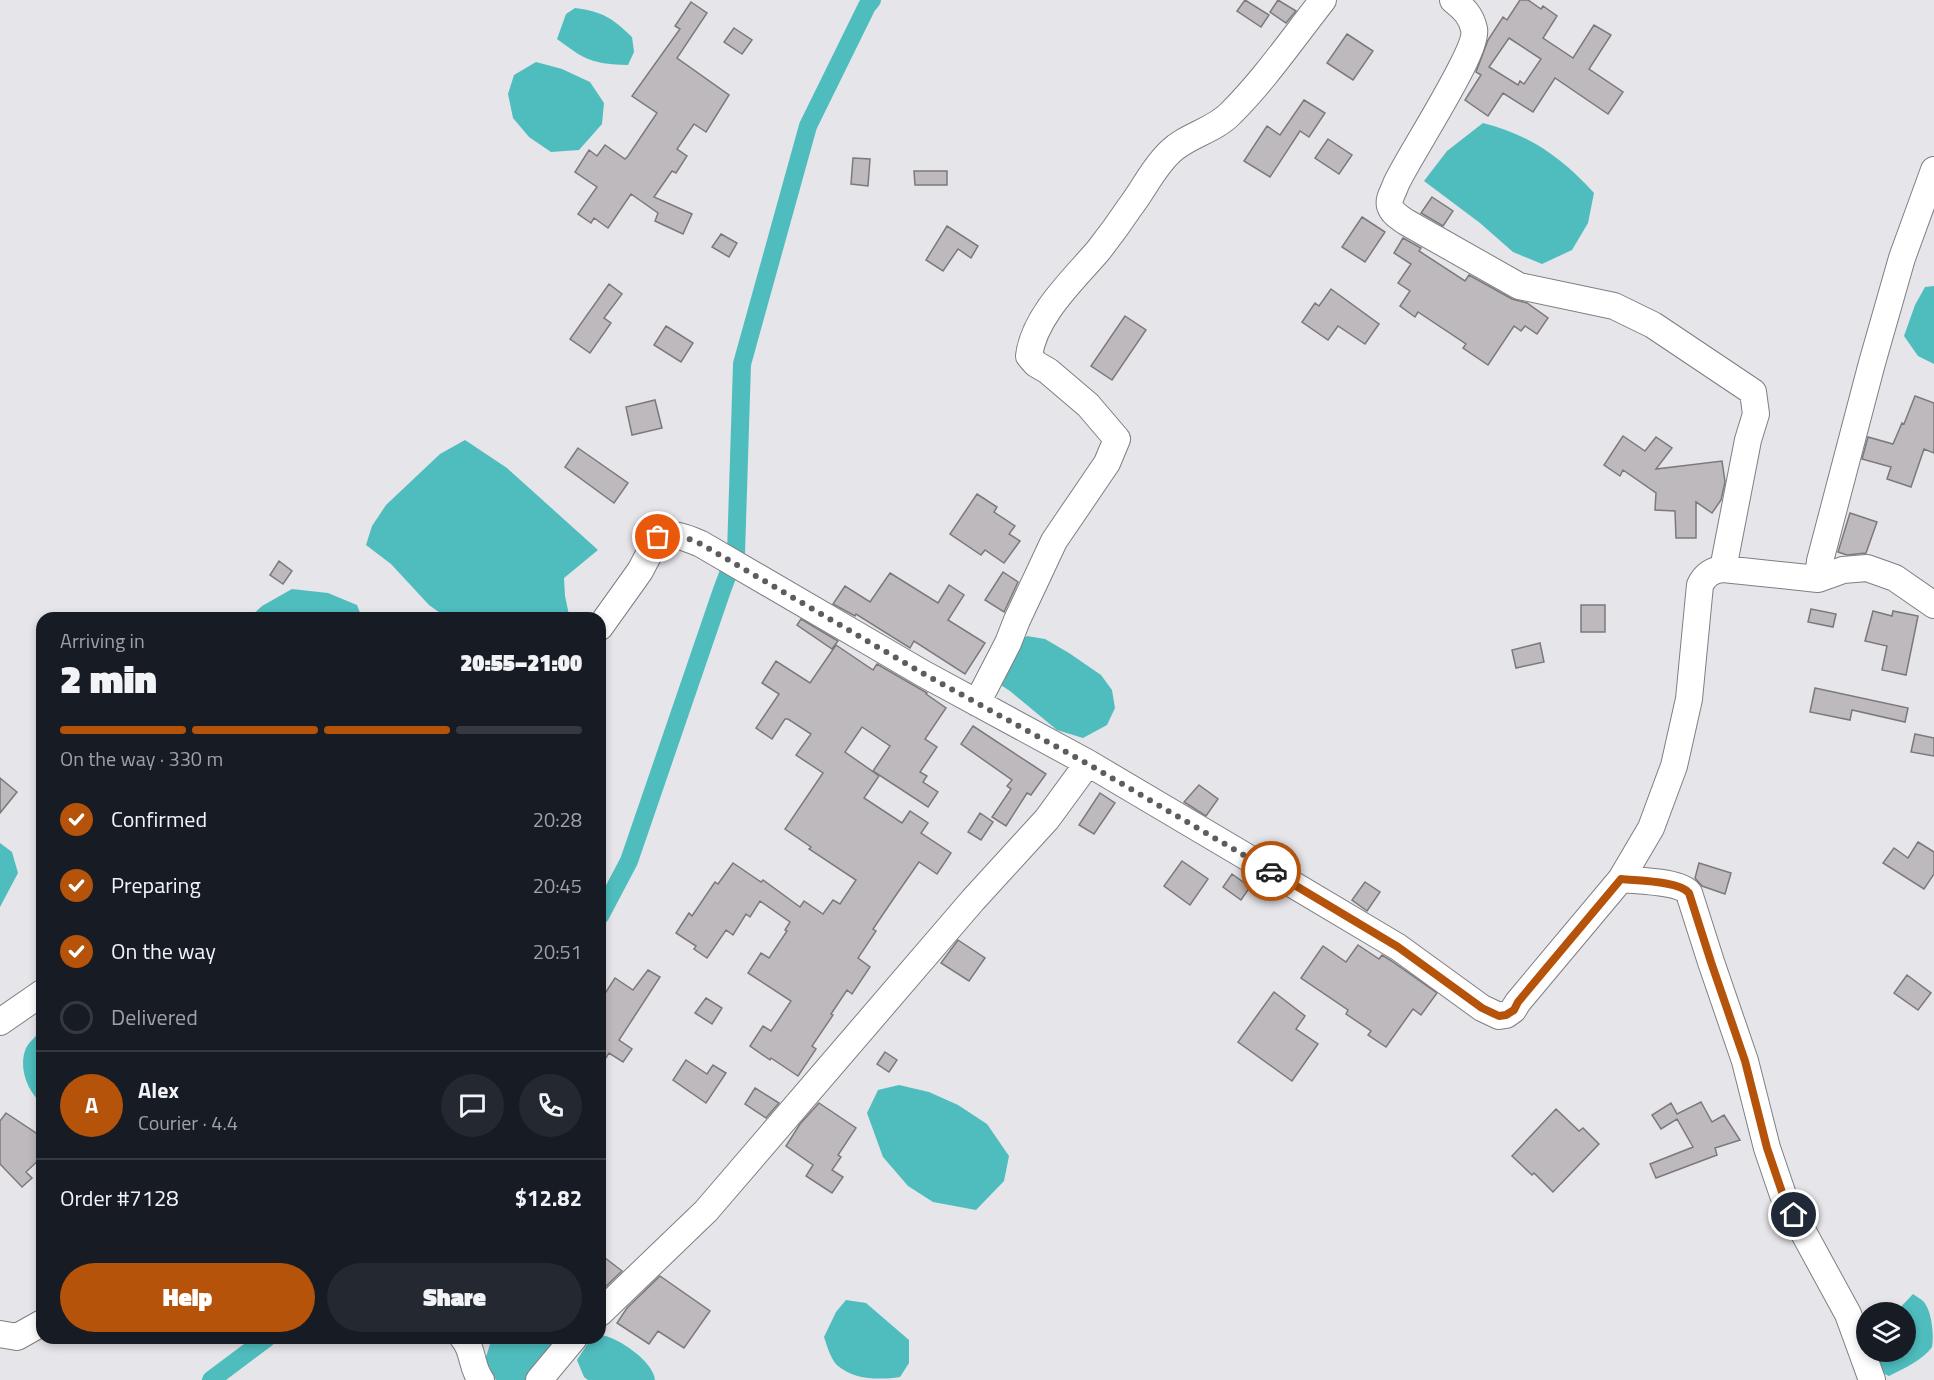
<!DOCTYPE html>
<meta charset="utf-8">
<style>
body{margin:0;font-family:"Titillium Web",sans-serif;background:#242831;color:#f1f3f6;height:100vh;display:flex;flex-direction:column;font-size:22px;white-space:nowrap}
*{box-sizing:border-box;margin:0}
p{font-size:20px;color:#9ea1a6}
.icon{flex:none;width:33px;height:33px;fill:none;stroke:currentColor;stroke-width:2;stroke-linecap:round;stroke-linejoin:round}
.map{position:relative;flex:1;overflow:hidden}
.side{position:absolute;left:36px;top:612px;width:570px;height:732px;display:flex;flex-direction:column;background:#171b24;border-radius:18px;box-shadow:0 3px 9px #0003}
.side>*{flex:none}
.tools{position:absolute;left:1856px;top:1302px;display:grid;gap:12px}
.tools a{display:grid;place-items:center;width:60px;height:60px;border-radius:50%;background:#171b24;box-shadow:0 3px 9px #0003;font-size:30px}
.pin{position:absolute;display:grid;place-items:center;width:51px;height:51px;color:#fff;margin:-26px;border:3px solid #fff;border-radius:50%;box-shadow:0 2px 6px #0007}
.courier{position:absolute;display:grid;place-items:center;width:60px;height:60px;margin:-30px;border:4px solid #b45309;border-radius:50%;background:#fff;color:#222;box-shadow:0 2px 8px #0007}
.summary em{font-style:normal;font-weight:800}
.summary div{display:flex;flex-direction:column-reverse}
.summary{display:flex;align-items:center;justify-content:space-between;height:102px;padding:0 24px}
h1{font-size:39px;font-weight:800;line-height:45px}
.bar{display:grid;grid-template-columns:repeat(4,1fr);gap:9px 6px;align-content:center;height:72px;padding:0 24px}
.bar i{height:8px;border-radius:4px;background:#363941}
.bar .active{background:#b45309}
.bar p{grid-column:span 4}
.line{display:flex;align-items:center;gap:15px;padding:0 24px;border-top:2px solid #363941}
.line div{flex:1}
.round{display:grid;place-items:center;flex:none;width:63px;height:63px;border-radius:32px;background:#242831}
ol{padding:0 24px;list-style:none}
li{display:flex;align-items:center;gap:18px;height:66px}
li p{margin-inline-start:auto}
li .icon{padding:6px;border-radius:50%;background:#b45309;color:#fff;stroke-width:4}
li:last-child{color:#9ea1a6}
li i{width:33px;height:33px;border:3px solid #363941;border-radius:50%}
.primary-button{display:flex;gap:12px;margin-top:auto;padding:12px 24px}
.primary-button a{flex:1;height:69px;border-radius:36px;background:#b45309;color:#fff;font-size:24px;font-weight:800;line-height:69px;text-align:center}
.primary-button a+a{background:#242831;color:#f1f3f6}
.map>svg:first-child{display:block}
.water{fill:#4fbdbe}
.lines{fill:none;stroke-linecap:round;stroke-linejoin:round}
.canal{stroke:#4fbdbe;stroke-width:18}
.building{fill:#bdb9bc;stroke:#7c797c;stroke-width:1.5;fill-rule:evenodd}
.minor-casing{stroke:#7e7f83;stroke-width:28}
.minor{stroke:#fff;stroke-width:26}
.done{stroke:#5d5d60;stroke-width:6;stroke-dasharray:0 10.8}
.route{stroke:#b45309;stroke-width:8}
</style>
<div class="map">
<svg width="1934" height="1380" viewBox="0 0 1934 1380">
<rect width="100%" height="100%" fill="#e5e5ea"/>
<path class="water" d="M575 8C604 12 612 18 632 37L634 52 628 65C592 64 585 60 557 39L566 14Z
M536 62 562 69 590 82 604 103 602 124 579 150 551 152 529 137 513 118 508 94 514 75Z
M1483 123C1530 135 1561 157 1594 193L1588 223 1572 250 1542 264 1513 252 1480 223 1424 181 1447 151Z
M1934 286V364L1918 356 1904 336 1915 305 1925 287Z
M465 440 507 468 598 550 564 578 565 596 569 615 567 618H447L429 605 391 564 366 545 372 526 386 505 440 454Z
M292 589 328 593 357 605 362 618H249L262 606Z
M1027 636 1045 639 1069 653 1101 675 1112 690 1115 708 1107 725 1083 738 1057 730 1010 691 996 682 1012 647Z
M0 843 12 852 18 873 0 907Z
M42 1030V1104C27 1091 18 1067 26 1048 29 1042 37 1035 42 1030Z
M899 1085 929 1092 958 1105 987 1124 1009 1156 1004 1181 976 1210 933 1202 908 1186 883 1157 867 1113 878 1090Z
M1913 1294C1916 1296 1921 1299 1924 1302 1932 1312 1934 1335 1932 1347 1923 1360 1903 1369 1889 1376L1878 1371 1870 1352H1905V1312H1896Z
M846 1300 866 1303 909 1340V1363L900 1377C879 1380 855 1380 838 1366 831 1360 827 1346 824 1337L836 1312Z
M600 1335C617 1336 654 1362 655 1380H588L584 1377 577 1360 590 1340 600 1338Z
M492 1338H551L556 1346 530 1380H496L484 1363Z"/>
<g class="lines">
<path class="canal" d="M600 916 629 861 722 590 736 553 742 364 808 126 867 6 872 0
M211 1380 267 1338"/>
</g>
<path class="building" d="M1245 0 1269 15 1261 27 1237 11Z
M1278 0 1296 11 1286 23 1270 12Z
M1520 0H1528L1541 9 1543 6 1557 16 1543 38 1573 58 1594 25 1611 35 1589 69 1623 92 1608 114 1555 78 1533 112 1503 93 1488 116 1465 100 1481 75 1476 72 1488 40 1503 17 1507 20ZM1509 38 1541 59 1524 84 1520 81 1518 85 1489 67Z
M691 2 707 13 677 58 729 95 706 132 694 124 677 149 687 156 676 173 672 171 654 197 692 214 683 234 655 221 658 213 631 194 608 228 594 218 591 223 578 214 597 187 575 172 589 150 597 156 605 145 625 159 628 156 657 113 632 96 680 29 675 26Z
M734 28 752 40 742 54 724 42Z
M1347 34 1373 51 1353 80 1327 63Z
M1304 100 1325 113 1309 137 1300 131 1270 177 1244 161 1267 126 1280 135Z
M1328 139 1352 155 1339 174 1315 158Z
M853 158 870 159 868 186 851 184Z
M914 171H947V185H915Z
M1432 197 1453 211 1443 226 1421 213Z
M1362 217 1385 232 1365 262 1342 247Z
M947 226 978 246 971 258 958 249 943 271 926 260Z
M721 234 737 243 729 257 712 247Z
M1403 238 1421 248 1419 251 1465 281 1469 275 1512 299 1527 303 1548 318 1537 334 1525 326 1521 331 1514 326 1488 365 1463 348 1466 344 1418 312 1415 317 1400 306 1410 291 1398 283 1411 264 1394 253Z
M609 284 622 294 604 318 611 323 590 353 570 339Z
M1331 289 1379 324 1365 344 1338 326 1328 340 1302 322 1315 303 1319 306Z
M1125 316 1146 330 1112 380 1091 366Z
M666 326 693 343 681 362 654 345Z
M1915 396 1934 403V453L1924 449 1911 487 1887 479 1891 467 1862 459 1868 437 1893 444 1902 423 1904 424Z
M655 400 662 428 632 435 626 407Z
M1623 436 1645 451 1656 437 1672 448 1656 469 1722 461 1725 482 1721 500 1712 513 1696 502V538H1676L1675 511 1655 510 1656 493 1623 470 1620 476 1604 465Z
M578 448 628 483 614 503 565 467Z
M977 494 997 507 994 512 1015 526 1009 534 1020 541 1004 563 985 550 981 555 950 534Z
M1850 513 1877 522 1866 553 1847 555 1838 552Z
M279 561 292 571 283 584 270 575Z
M1003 572 1018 582 1004 612 985 600Z
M890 573 938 603 949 585 964 595 948 620 985 643 965 674 914 641 910 648 856 614 855 616 833 604 845 586 870 602Z
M1581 605H1605V632H1581Z
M1811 609 1836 614 1833 627 1808 622Z
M1873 611 1892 616 1893 611 1918 616 1906 675 1882 670 1887 646 1865 641Z
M801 619 838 641 832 649 797 625Z
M1540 643 1544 662 1516 668 1512 650Z
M836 645 873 670 877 664 927 693 926 694 946 708 925 739 937 747 920 772 927 776 923 782 938 792 928 807 873 771 890 746 862 727 845 752 879 776 864 798 902 823 910 811 928 823 921 833 951 853 937 874 919 862 894 898 873 929 876 931 858 958 870 967 852 994 847 990 831 1014 833 1015 812 1046 816 1049 798 1076 771 1058 770 1060 750 1046 763 1026 771 1031 791 1001 748 973 761 953 769 958 787 931 785 930 790 922 760 901 750 917 746 914 733 935 726 930 707 958 694 949 696 946 676 933 689 913 692 916 715 882 718 884 733 863 761 882 763 880 800 907 804 901 823 914 833 900 840 904 856 880 809 849 811 847 785 829 823 773 796 755 811 734 788 719H785L772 739 756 728 779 694 762 683 776 661 810 683Z
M1815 688 1908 708 1905 722 1852 710 1850 720 1810 712Z
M973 726 1046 774 1031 795 1027 793 1006 826 992 817 1011 789 1007 786 1012 780 961 744Z
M1915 734 1934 738V756L1911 752Z
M0 778 17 792 0 813Z
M1199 785 1218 799 1206 816 1184 802Z
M1100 793 1115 803 1094 834 1079 825Z
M980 813 993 822 981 840 968 832Z
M1918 842 1934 852V874L1924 889 1883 863 1894 848 1908 858Z
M1182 861 1208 879 1190 905 1164 886Z
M1699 863 1731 873 1725 894 1702 886 1695 878Z
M1232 874 1250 887 1241 900 1223 887Z
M1365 882 1380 892 1367 911 1352 900Z
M958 940 985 958 969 981 941 963Z
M1358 945 1379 959 1382 955 1390 960 1437 993 1421 1015 1413 1009 1386 1047 1368 1035 1371 1031 1346 1014 1348 1010 1301 978 1323 946 1346 962Z
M648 970 660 977 619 1040 632 1049 623 1062 609 1053 600 1067V1001L615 978 633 990Z
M1907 975 1931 993 1918 1010 1894 993Z
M1274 992 1305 1016 1296 1029 1318 1044 1292 1081 1238 1042Z
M706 998 722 1008 712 1024 695 1013Z
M885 1052 897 1060 889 1072 877 1064Z
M686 1060 707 1074 713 1065 726 1073 706 1103 673 1080Z
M755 1088 779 1103 766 1118 745 1104Z
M1701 1102 1712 1122 1724 1115 1740 1140 1715 1148 1717 1155 1656 1178 1650 1164 1693 1147 1677 1119 1661 1129 1652 1115 1671 1103 1677 1114Z
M819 1103 856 1128 838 1155 841 1157 832 1170 843 1177 832 1193 806 1176 813 1165 786 1146 800 1124Z
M1556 1109 1579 1131 1583 1128 1599 1144 1553 1192 1534 1173 1532 1175 1512 1156Z
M6 1113 42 1137V1157L26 1172 32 1178 22 1187 0 1164V1121Z
M600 1254 622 1271 600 1292Z
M660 1276 710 1311 684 1348 658 1331 649 1344 617 1323 627 1308Z"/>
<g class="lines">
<g class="minor-casing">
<path id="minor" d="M1453 0C1463 8 1471 15 1474 29 1479 51 1409 155 1396 184 1394 191 1388 198 1390 206 1392 213 1400 218 1406 222L1519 286 1614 306 1653 325 1753 392 1756 414 1748 440 1723 569
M1818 579 1820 561 1872 363 1902 258 1934 170
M600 627 640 571 658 537C674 532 687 538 701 544L924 674 1088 763 1240 853 1398 947 1482 1008 1499 1016 1506 1015 1513 1010 1518 1002 1621 879 1651 828 1674 766 1689 699 1700 585C1705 575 1712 570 1723 569L1818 579 1843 570 1867 568 1895 578 1934 605
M977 703 1008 643 1017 620 1054 541 1107 463 1117 439 1088 405 1048 371 1036 364 1029 356C1034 316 1073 280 1098 251 1109 237 1120 222 1130 207 1144 189 1153 168 1170 152 1187 135 1214 131 1231 113 1265 79 1293 38 1323 0
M1621 879C1638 881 1679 881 1689 893L1711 962 1745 1061 1767 1148 1783 1195 1848 1314 1872 1380
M0 1022 42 993
M600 1313 706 1211 973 900 1047 819 1088 763
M0 1334 17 1337 42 1323
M463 1338C474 1350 471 1368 481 1380
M539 1380 574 1338"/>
</g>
<use href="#minor" class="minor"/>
</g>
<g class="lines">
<path class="done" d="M658 537C674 532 687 538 701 544L924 674 1088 764 1271 871"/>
<path class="route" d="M1271 871 1398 947 1482 1008 1499 1016 1506 1015 1514 1010 1518 1002 1621 879C1638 881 1679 881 1689 893L1711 962 1745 1061 1767 1148 1783 1195 1794 1215"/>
</g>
</svg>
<div class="tools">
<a><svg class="icon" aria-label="layers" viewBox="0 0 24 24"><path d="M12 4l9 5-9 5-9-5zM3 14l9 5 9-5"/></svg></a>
</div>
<div class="pin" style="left:658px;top:537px;background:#ea580c"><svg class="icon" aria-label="bag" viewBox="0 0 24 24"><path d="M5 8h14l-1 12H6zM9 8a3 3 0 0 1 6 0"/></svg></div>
<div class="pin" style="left:1794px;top:1215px;background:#1f2937"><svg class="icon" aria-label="home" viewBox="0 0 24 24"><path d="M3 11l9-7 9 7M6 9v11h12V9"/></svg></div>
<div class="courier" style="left:1271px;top:871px"><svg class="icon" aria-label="car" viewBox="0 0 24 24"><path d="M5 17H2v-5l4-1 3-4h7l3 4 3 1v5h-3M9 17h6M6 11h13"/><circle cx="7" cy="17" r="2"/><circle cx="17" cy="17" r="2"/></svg></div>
<section class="side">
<div class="summary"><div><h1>2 min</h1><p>Arriving in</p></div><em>20:55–21:00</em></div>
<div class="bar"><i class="active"></i><i class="active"></i><i class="active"></i><i></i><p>On the way · 330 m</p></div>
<ol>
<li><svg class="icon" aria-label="check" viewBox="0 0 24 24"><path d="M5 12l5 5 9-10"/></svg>Confirmed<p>20:28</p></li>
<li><svg class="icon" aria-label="check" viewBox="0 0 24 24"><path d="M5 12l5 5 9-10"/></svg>Preparing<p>20:45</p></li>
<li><svg class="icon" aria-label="check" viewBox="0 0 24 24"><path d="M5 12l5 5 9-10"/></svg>On the way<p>20:51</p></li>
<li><i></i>Delivered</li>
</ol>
<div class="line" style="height:108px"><b class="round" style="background:#b45309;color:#fff">A</b><div><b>Alex</b><p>Courier · 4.4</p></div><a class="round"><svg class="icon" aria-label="chat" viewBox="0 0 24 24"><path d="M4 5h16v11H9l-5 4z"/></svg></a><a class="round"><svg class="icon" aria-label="phone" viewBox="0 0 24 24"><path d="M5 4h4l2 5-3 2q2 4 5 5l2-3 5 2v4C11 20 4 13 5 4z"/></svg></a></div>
<div class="line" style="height:78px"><div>Order #7128</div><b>$12.82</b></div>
<div class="primary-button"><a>Help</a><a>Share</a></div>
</section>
</div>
